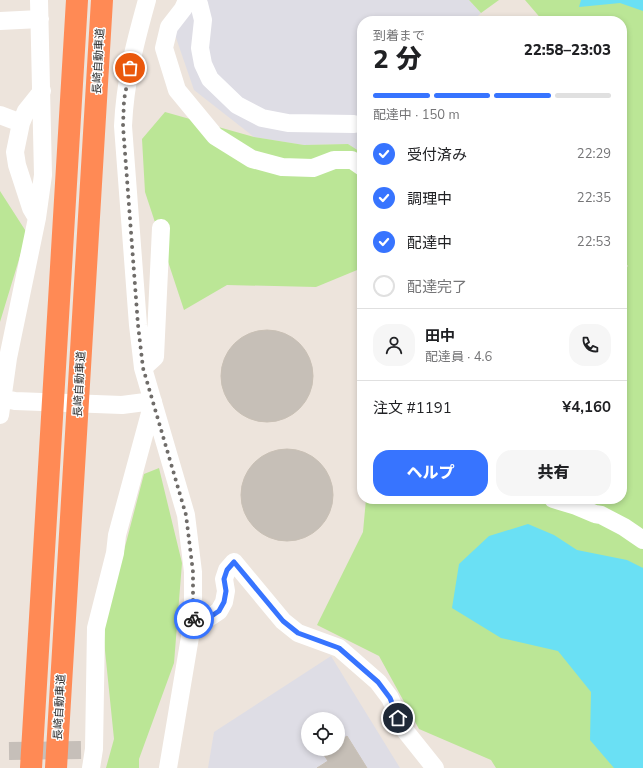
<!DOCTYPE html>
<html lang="ja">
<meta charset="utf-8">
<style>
body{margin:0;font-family:"Nunito Sans","Noto Sans JP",sans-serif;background:#f6f6f6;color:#202124;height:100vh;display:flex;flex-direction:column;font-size:15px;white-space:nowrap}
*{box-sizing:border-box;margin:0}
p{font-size:13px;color:#757577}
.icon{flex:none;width:22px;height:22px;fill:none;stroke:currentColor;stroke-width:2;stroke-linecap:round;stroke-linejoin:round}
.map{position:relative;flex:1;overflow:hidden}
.details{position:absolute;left:357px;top:16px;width:270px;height:488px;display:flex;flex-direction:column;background:#fff;border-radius:16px;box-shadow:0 2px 6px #0003}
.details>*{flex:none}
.fabs{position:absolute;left:301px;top:712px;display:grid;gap:8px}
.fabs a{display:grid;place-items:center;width:44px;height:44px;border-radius:50%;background:#fff;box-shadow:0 2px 6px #0003;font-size:20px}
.pin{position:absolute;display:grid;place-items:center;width:34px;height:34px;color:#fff;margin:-17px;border:2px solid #fff;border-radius:50%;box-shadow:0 1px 4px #0007}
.courier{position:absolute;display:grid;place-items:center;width:40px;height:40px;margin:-20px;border:3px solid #3774ff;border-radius:50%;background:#fff;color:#222;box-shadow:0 1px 5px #0007}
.summary em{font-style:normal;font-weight:800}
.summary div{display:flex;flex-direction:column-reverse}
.summary{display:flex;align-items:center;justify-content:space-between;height:68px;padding:0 16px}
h1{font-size:26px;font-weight:800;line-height:30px}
.bar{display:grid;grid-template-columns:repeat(4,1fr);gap:6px 4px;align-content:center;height:48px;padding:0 16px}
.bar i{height:5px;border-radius:3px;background:#e0e0e0}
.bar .current{background:#3774ff}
.bar p{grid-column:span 4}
.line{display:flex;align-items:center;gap:10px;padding:0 16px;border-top:1px solid #e0e0e0}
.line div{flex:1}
.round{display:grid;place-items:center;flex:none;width:42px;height:42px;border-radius:16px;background:#f6f6f6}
ol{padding:0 16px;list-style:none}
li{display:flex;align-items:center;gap:12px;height:44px}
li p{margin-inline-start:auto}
li .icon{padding:4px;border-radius:50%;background:#3774ff;color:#fff;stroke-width:4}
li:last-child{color:#757577}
li i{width:22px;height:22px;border:2px solid #e0e0e0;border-radius:50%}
.action{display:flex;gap:8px;margin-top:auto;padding:8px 16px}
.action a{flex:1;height:46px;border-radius:16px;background:#3774ff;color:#fff;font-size:16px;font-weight:800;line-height:46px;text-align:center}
.action a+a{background:#f6f6f6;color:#202124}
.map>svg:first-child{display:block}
.industrial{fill:#dedde5;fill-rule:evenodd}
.green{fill:#bbe696}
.water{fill:#6ae0f4}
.building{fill:#c6bfb7;stroke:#c9c0b5}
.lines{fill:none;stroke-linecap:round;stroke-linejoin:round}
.minor-tunnel{stroke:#c6bfb9;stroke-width:18;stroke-dasharray:18 9;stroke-linecap:butt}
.minor{stroke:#fff;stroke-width:18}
.highway{stroke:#ff8a55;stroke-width:22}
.done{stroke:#6f6c69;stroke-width:4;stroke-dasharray:0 7.2}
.route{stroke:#3774ff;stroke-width:5}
.labels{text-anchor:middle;stroke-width:3;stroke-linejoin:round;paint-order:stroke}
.street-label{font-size:11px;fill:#2b2b2b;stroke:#fff}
</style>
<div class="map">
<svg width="643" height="768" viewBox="0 0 643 768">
<rect width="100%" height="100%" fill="#ede4dc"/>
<path class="industrial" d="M198 0H469L481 13 473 21H362V153L348 144 304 145 254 137 194 90 174 32Z
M331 656 400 768H208L214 732ZM308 719H338V749H308Z"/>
<path class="green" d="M469 0H499L481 13Z
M525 0H643V768H496L491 760 419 729 379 656 317 625 363 532 366 499H622V272L628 266 622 259V21H543Z
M165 112 254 137 304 145 348 144 362 153V268L316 287 227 285 184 310 145 192 142 139Z
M0 191 27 233 0 322Z
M159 468 182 563 174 663 139 759V768H106L114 739 103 631 144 474Z"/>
<path class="water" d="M581 0H643V11L620 3 579 7Z
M528 524 554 535 577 550 627 560 643 568V768H614L590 740 591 692 558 651 501 638 452 608 459 564 489 536Z"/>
<path class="building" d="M221 376a46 46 0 1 1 92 0a46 46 0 1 1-92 0Z
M241 495a46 46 0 1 1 92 0a46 46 0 1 1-92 0Z
M347 736 367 768H317L328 761 322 752 327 749H338V742Z"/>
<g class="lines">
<path class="minor-tunnel" d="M9 751 81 750"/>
<path class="minor" d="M147 0C135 43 125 81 123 126L138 325 143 368 186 515 193 572V619L168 768
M187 0 183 9 169 27 164 48 177 90 215 136 252 159 282 167 313 168 334 160H352L362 167
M195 0 199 4 203 20 200 48 203 64 210 79 237 105 262 118 288 123 354 124
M0 21 40 19
M0 115 21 123
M37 218 31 208 17 165 15 152 21 123 26 111 42 91
M143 368 155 357 161 228
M1 398 15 401 122 405 153 401
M0 415 8 358 37 218 43 175 39 0
M553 499 576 506 595 514 601 515 624 527 643 540
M193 619 210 617 219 611 224 602 226 591 224 579 227 570 234 562 283 621 298 633 339 648 378 682 390 698 403 728 435 768
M91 768 94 749 96 628 115 553 117 535 153 402"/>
<path class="highway" d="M31 768 77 0
M56 768 102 0"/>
</g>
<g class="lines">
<path class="done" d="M130 68 124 100 123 126 138 325 143 368 186 515 193 572V619H194"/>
<path class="route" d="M194 619 210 617 219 611 224 602 226 591 224 579 227 570 234 562 283 621 298 633 339 648 378 682 390 698 398 718"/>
</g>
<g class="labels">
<g class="street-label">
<text transform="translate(98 61) rotate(-87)" y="4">長崎自動車道</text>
<text transform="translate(79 384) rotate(-87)" y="4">長崎自動車道</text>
<text transform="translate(59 707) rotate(-87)" y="4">長崎自動車道</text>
</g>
</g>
</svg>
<div class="fabs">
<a><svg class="icon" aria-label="locate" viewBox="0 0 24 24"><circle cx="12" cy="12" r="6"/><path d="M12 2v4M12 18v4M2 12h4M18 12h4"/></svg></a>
</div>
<div class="pin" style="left:130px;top:68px;background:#ea580c"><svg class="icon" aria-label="bag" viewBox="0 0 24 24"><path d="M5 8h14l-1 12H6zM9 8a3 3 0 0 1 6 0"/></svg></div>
<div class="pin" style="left:398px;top:718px;background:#1f2937"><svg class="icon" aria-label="home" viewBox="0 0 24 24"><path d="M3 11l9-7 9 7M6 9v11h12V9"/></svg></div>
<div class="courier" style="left:194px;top:619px"><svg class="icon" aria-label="bike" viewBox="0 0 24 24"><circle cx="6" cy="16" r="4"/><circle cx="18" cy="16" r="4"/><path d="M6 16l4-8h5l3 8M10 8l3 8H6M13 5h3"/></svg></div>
<section class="details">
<div class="summary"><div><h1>2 分</h1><p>到着まで</p></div><em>22:58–23:03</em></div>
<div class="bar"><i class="current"></i><i class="current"></i><i class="current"></i><i></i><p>配達中 · 150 m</p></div>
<ol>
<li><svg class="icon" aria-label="check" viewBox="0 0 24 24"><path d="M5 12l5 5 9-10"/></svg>受付済み<p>22:29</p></li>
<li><svg class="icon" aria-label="check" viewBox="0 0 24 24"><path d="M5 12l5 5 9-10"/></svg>調理中<p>22:35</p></li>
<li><svg class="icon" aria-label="check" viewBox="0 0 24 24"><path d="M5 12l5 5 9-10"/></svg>配達中<p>22:53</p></li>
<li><i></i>配達完了</li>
</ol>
<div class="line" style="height:72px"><a class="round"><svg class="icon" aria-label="person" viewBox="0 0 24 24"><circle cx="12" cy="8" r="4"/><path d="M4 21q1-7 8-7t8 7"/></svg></a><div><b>田中</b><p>配達員 · 4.6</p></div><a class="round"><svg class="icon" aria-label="phone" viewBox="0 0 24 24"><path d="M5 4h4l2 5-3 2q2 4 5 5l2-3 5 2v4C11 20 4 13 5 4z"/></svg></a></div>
<div class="line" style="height:52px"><div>注文 #1191</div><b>¥4,160</b></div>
<div class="action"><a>ヘルプ</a><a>共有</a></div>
</section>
</div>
